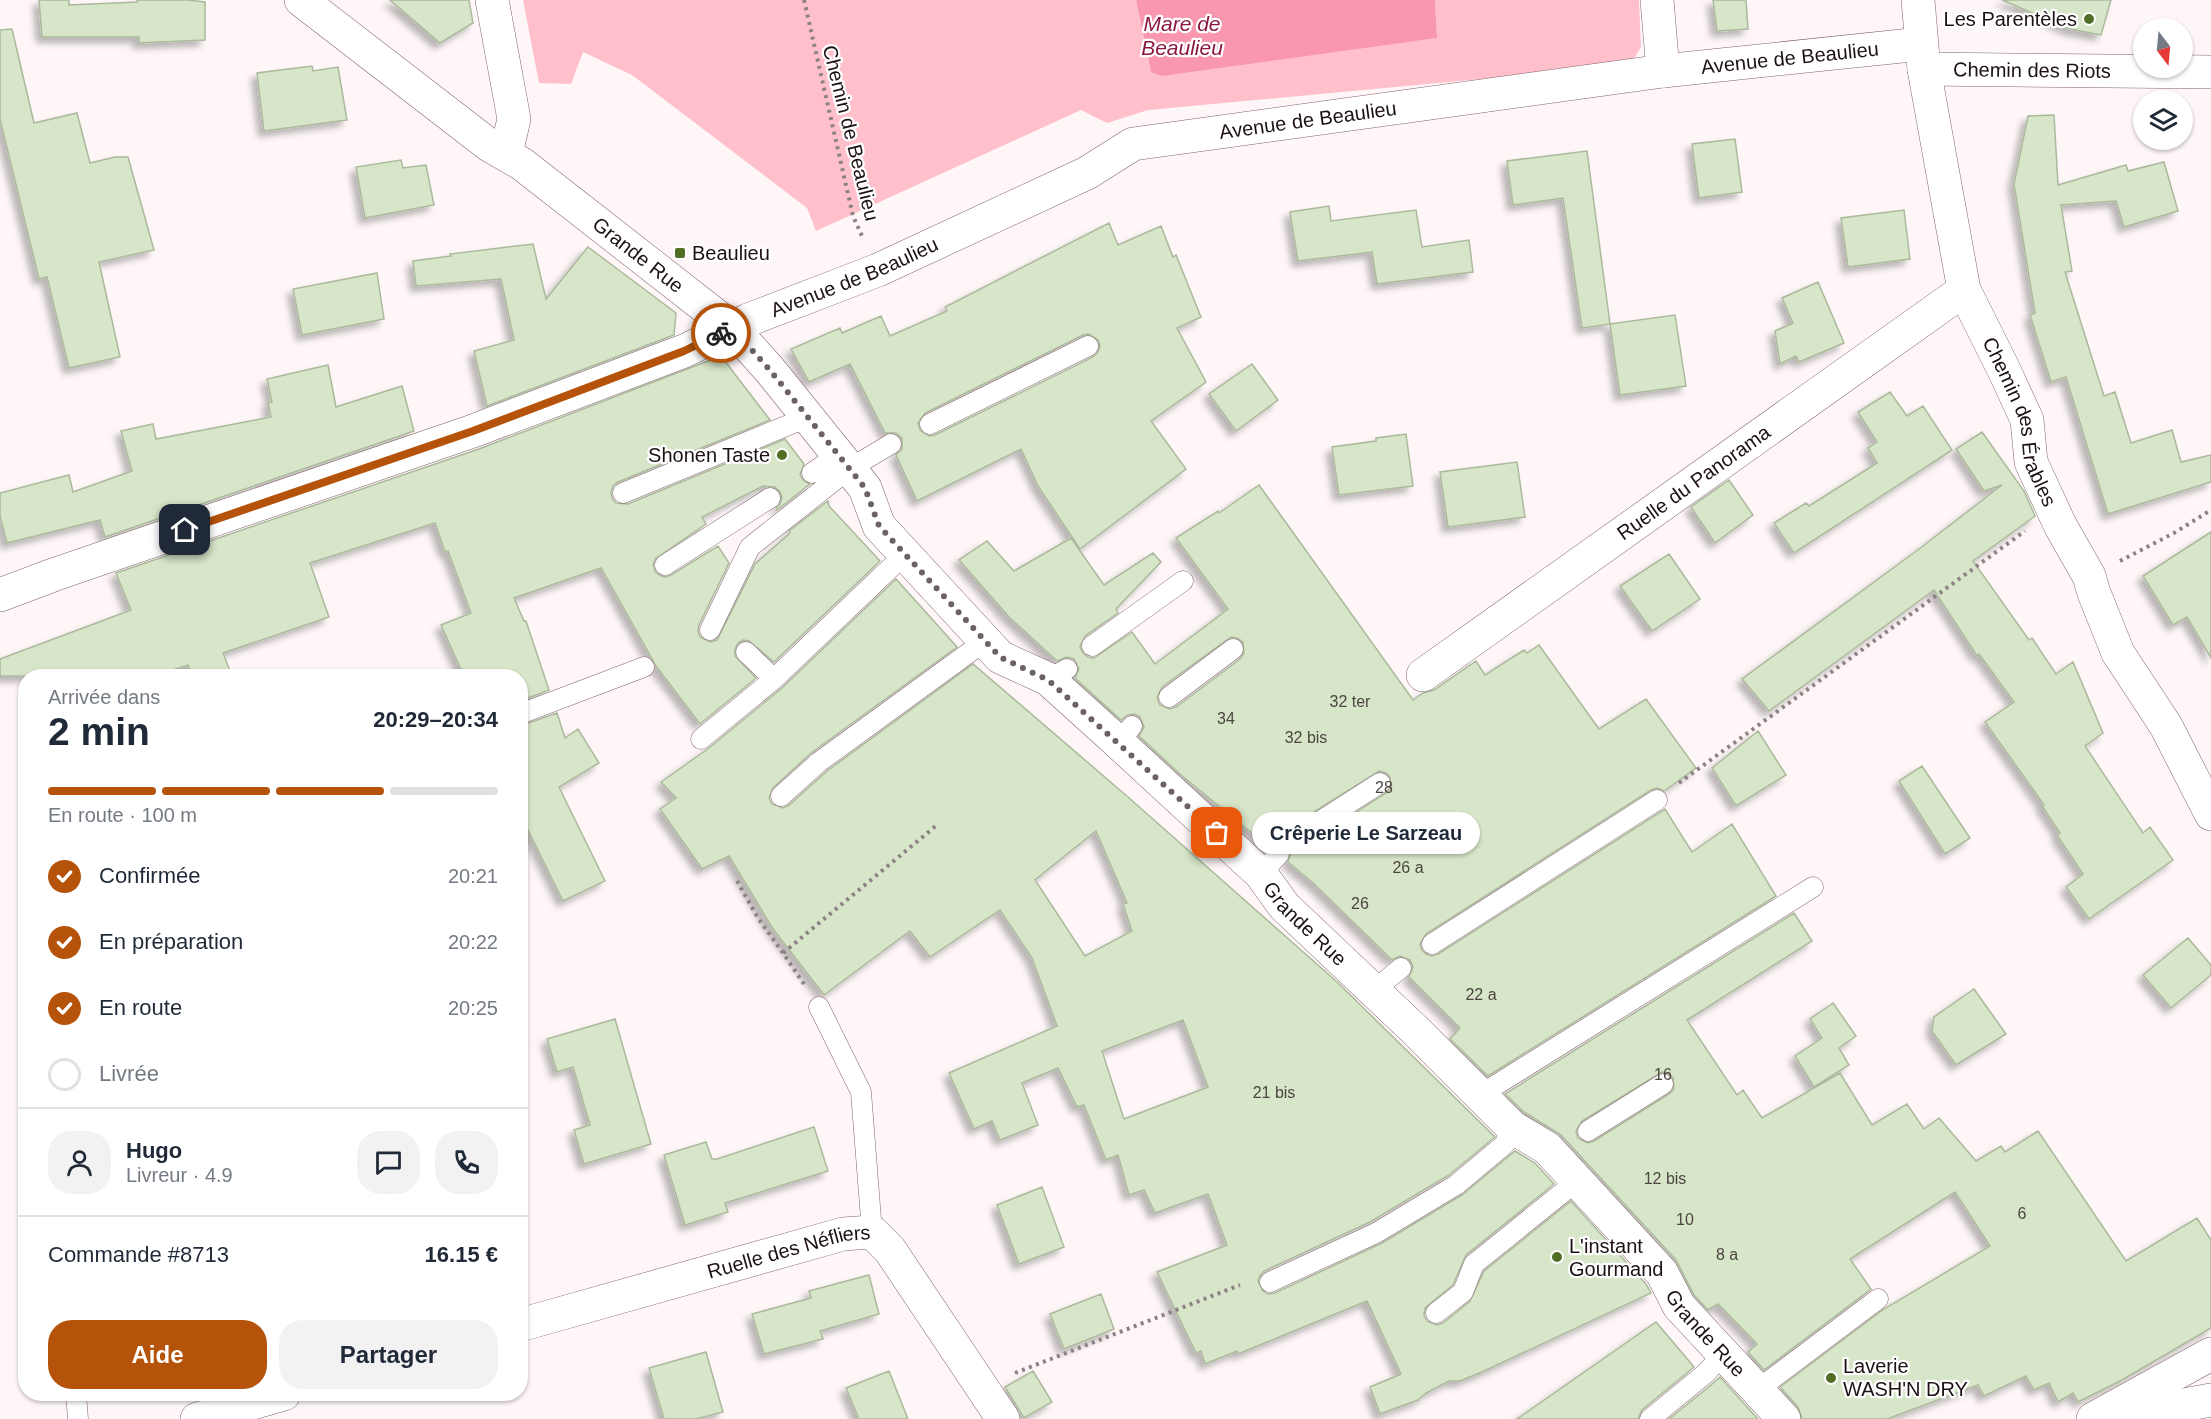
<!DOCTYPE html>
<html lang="fr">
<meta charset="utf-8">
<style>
body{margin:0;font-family:Arial,sans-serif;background:#f2f2f3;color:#1f2937;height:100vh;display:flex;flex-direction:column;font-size:22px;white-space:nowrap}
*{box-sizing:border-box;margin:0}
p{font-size:20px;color:#747a83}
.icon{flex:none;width:33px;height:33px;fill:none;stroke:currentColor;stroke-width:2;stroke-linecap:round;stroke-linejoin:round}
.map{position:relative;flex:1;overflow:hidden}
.sheet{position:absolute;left:18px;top:669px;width:510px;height:732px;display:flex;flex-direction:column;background:#fff;border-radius:24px;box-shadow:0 2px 4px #0004}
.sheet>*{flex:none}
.needle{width:39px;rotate:164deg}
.tools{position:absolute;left:2133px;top:18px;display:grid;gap:12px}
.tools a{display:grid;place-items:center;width:60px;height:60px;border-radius:50%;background:#fff;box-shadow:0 2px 4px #0004;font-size:30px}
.pin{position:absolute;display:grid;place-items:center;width:51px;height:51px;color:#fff;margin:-26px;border-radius:12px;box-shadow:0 3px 9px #0006}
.courier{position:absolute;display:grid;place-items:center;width:60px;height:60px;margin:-30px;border:4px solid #b45309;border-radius:50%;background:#fff;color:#222;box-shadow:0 2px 8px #0007}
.bubble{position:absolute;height:42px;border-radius:21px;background:#fff;box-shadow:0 2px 4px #0004;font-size:20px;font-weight:700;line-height:42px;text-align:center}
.head em{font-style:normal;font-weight:700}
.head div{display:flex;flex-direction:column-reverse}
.head{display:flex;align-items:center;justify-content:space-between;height:102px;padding:0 30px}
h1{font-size:39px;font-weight:700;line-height:45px}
.bar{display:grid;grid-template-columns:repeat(4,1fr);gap:9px 6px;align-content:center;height:72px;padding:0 30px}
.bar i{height:8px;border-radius:4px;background:#e0e1e3}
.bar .active{background:#b45309}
.bar p{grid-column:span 4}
.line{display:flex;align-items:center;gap:15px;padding:0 30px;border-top:2px solid #e0e1e3}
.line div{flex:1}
.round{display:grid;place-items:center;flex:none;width:63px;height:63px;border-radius:24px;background:#f2f2f3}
ol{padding:0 30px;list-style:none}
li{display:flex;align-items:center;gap:18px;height:66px}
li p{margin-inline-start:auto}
li .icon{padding:6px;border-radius:50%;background:#b45309;color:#fff;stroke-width:4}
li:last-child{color:#747a83}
li i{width:33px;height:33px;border:3px solid #e0e1e3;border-radius:50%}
.cta{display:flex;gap:12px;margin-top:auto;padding:12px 30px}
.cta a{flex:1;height:69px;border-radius:24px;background:#b45309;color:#fff;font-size:24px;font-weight:700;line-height:69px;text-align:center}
.cta a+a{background:#f2f2f3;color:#1f2937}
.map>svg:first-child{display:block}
.green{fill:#ffc0cc}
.water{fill:#f897ad}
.building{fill:#d7e5c8;stroke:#abb99d;stroke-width:1.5;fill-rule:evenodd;filter:url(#shadow)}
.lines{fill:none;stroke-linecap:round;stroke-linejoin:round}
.service-casing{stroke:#83646a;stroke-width:21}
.minor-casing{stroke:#83646a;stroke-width:34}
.path{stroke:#8c8284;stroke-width:4;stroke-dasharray:3 4.5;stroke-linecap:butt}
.service{stroke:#fff;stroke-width:20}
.minor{stroke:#fff;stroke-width:33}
.done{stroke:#6c6163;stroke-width:6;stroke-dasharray:0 10.8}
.route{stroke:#b45309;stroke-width:8}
.poi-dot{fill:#506f24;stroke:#fff;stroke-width:2}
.labels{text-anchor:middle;stroke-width:4.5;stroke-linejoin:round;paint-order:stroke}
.number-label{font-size:16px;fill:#4c4641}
.poi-label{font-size:20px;fill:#1d1114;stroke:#fff;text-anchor:start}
.street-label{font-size:20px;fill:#1d1114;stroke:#fff}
.water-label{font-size:21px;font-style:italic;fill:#891842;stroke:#fff}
</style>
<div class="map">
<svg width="2211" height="1419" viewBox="0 0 2211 1419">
<defs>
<filter id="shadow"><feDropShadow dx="-5.5" dy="5.5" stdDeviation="3" flood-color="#0004"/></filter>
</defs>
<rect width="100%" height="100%" fill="#fef6f7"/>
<path class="green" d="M523 0H1136L1151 72 1437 38 1435 0H1639L1641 47 1634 59 1620 66 1148 110 1107 123 1081 110 816 231 807 208 632 75 583 52 571 84 539 83Z"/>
<path class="water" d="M1136 0H1435L1437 38 1162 76 1151 72Z"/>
<path class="building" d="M39 0H69V5L137 2V0H187L205 2V40L139 43V37H42Z
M390 0H469L473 23 440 43Z
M1713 0H1746L1748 29 1717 31Z
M2002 0H2111L2101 35 2070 29Z
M12 29 34 123 77 113 90 163 115 157H128L154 250 99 262 120 357 69 368 47 277 39 279 0 119V30Z
M312 66 313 71 338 67 347 120 264 131 257 73Z
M2054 115 2058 185 2126 165 2128 171 2164 162 2178 211 2124 227 2116 201 2061 205 2072 271 2065 272 2104 396 2115 392 2131 443 2172 430 2181 462 2211 455V482L2108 514 2066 377 2051 382 2030 315 2035 313 2014 184 2028 116Z
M1735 139 1742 192 1699 198 1692 144Z
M1587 151 1610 324 1675 315 1686 386 1620 395 1610 324 1582 328 1563 198 1513 205 1507 161Z
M401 160 403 168 426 165 434 205 365 218 356 167Z
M1329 206 1331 221 1416 210 1422 247 1469 240 1473 272 1377 284 1372 252 1298 261 1290 212Z
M1904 210 1910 259 1848 267 1841 218Z
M1109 223 1118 245 1161 226 1173 257 1176 255 1201 317 1177 328 1206 382 1151 421 1186 469 1080 549 1038 486 1021 449 917 501 896 455 902 449V438L896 433H885L850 364 809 382 791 349 840 328 842 333 881 316 890 336 947 311 945 307ZM1089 334 1098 340 1100 346 1098 352 1093 357 935 435 929 436 920 430 918 423 925 413 1083 335Z
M533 244 546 299 588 247 676 313 674 335 487 406 474 351 514 340 501 279 416 286 413 261 451 256 450 254Z
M377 273 384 319 302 335 293 289Z
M1818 282 1844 343 1799 362 1796 356 1780 364 1775 331 1793 323 1782 298Z
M721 356 770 420 618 482 613 486 611 492 612 498 616 503 628 504 785 439 804 464 800 475 803 480 810 484 777 510 776 508 780 504 782 498 780 492 775 487 763 486 702 517 706 524 655 559 653 565 655 571 659 575 665 577 671 575 718 546 729 563 699 625 698 631 700 637 710 642 717 640 755 564 790 533 789 531 828 501 829 506 880 561 774 662 749 641 743 640 738 643 735 649V656L756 678 700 724 656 666 601 568 514 598 524 621H526L549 690 520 701V676H464L441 625 471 613 448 551 445 552 435 523 310 563 329 617 223 653 232 676H192L188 665 155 676H0V659L131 610 116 573 479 449Z
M1252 364 1278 400 1236 431 1209 394Z
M328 365 336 407 402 386 414 431 105 537 100 520 7 543 0 516V493L69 475 73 492 132 471 121 431 153 424 156 439 271 417 268 403 272 402 267 379Z
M1890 392 1907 416 1923 406 1952 450 1794 553 1774 523 1806 503 1809 506 1877 463 1868 448 1877 442 1858 412Z
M1982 432 2024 491 2035 516 1973 561 2029 640 2032 638 2056 674 2073 662 2103 733 2085 746 2143 833 2150 827 2173 860 2089 919 2066 887 2083 874 2057 835 2060 833 2042 806 2044 805 1985 722 2014 702 1979 654 1977 656 1934 590 1769 711 1742 679 1919 549 2002 485 1984 491 1956 449Z
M1406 434 1413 486 1339 495 1332 447 1376 441V438Z
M1517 462 1525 517 1448 527 1440 472Z
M1729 480 1753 515 1715 543 1691 507Z
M1259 485 1413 700 1423 693 1434 690 1476 661 1485 675 1524 650 1527 653 1539 645 1599 729 1646 699 1696 768 1664 791 1657 788 1651 790 1426 934 1420 944 1422 950 1426 954 1432 956 1438 954 1665 809 1692 852 1732 824 1776 896 1488 1076 1450 1039 1460 1028 1409 977 1413 967 1410 960 1400 956 1392 960 1312 882 1288 862 1291 851 1287 845 1276 842 1269 847 1181 775 1139 736 1144 727 1140 717 1134 714 1128 715 1121 720 1075 678 1079 669 1074 659 1067 657 1057 661 1009 617 959 560 987 541 1014 571 1071 538 1104 585 1153 553 1161 562 1116 609 1118 613 1085 636 1080 647 1083 653 1088 657 1094 658 1132 632 1155 664 1228 609 1176 538 1218 511 1219 513ZM1231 637 1237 638 1243 642 1244 653 1240 659 1176 707 1170 709 1160 705 1157 698 1162 687ZM1379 771 1386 773 1390 777 1391 788 1386 793 1305 845 1299 847 1289 842 1287 835 1293 825Z
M2211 532V658L2187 617 2173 625 2143 576Z
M1669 554 1700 599 1652 631 1620 586Z
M896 579 957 647 811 753 773 788 769 798 772 804 783 808 789 805 827 771 973 664 1128 797 1336 981 1495 1137 1449 1175 1370 1222 1264 1271 1260 1276 1258 1281 1263 1291 1268 1294 1275 1293 1382 1243 1462 1195 1515 1151 1535 1163 1554 1184 1466 1255 1453 1285 1425 1308 1424 1315 1427 1321 1437 1325 1443 1323 1470 1301 1484 1271 1571 1201 1646 1284 1651 1293 1482 1372 1460 1381H1449L1426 1393 1418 1400 1380 1414 1370 1387 1401 1374 1367 1301 1238 1354 1237 1351 1205 1364 1201 1351 1196 1353 1157 1272 1227 1245 1208 1194 1155 1213 1144 1190 1129 1195 1118 1155 1106 1160 1084 1105 1077 1107 1058 1068 1022 1083 1038 1125 1000 1140 992 1121 974 1129 949 1073 1057 1026 1032 958 1000 910 930 957 910 931 824 995 773 929 729 856 702 869 660 809 676 798 661 782 709 748 782 688ZM1096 831 1127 903 1123 904 1132 931 1085 956 1035 880ZM1183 1020 1208 1087 1124 1119 1102 1051Z
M557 713 565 738 578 729 599 763 559 787 605 881 563 901 520 814V726Z
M1758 731 1786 775 1736 806 1712 768Z
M1922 766 1970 838 1945 854 1899 781Z
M1794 913 1812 941 1687 1020 1737 1095 1743 1090 1762 1118 1840 1073 1872 1125 1907 1104 1924 1129 1939 1118 1976 1161 2001 1146 2005 1152 2038 1131 2126 1261 2197 1218 2211 1240V1328L2122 1380 2078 1402 2073 1393 2058 1402 2049 1383 2034 1390 2026 1376 1984 1396 1978 1385 1887 1419H1802L1798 1407 1780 1387 1884 1309 1990 1246 1955 1192 1850 1259 1871 1289 1764 1370 1748 1352 1757 1344 1718 1304 1708 1310 1694 1295 1676 1260 1561 1135 1524 1112 1505 1094ZM1662 1072 1668 1073 1673 1078 1674 1089 1669 1094 1594 1141 1588 1143 1578 1138 1576 1131 1582 1121Z
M2188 938 2211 965V975L2171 1008 2143 975Z
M1974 989 2006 1034 1956 1065 1932 1031 1934 1017Z
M1833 1003 1856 1036 1839 1048 1849 1065 1814 1087 1795 1056 1822 1038 1810 1019Z
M615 1019 651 1144 584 1164 574 1130 590 1125 573 1067 557 1072 547 1039Z
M814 1127 828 1171 725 1203 728 1212 685 1225 664 1155 706 1142 712 1159H717Z
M1042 1187 1064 1247 1019 1264 997 1205Z
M869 1275 879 1314 820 1331 823 1339 764 1354 752 1314 811 1298 809 1291Z
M1101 1294 1114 1329 1064 1349 1050 1314Z
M1656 1322 1694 1367 1642 1410 1638 1419H1517Z
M706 1352 723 1412 696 1419H664L649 1368Z
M889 1371 908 1419H859L846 1388Z
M1033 1371 1052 1402 1024 1418 1005 1387Z
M1720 1377 1758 1419H1669L1710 1386Z"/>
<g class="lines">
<g class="service-casing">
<path id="service" d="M930 424 1088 346
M812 473 838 455
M623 493 808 417
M665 565 770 498
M710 630 750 547 849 469 891 444
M1092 646 1183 581
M746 652 774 679
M1048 679 1067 669
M1169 697 1233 649
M520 714 644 667
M701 739 774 679 905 554
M1119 742 1132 726
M781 796 819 762 985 641
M1299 835 1380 783
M1261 874 1279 854
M1432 944 1657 800
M1373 991 1401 968
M819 1007 861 1092 872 1232
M1480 1095 1813 887
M1588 1131 1663 1084
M1270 1282 1376 1233 1456 1185 1505 1144 1512 1127
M1436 1313 1463 1292 1474 1264 1577 1181
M1757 1390 1878 1299
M76 1394 78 1419
M1650 1419 1706 1373 1723 1354"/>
</g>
<g class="minor-casing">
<g id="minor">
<path id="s1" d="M301 0 489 145 522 164 732 328 769 369 865 488 879 526 1000 657 1048 679 1109 734 1261 874 1284 906 1414 1029 1512 1127 1547 1148 1662 1273 1679 1306 1784 1419"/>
<path d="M492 0 514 119 506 153"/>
<path d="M1657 0 1663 71"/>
<path id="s2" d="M1918 0 1924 69 1964 290 2004 370 2027 420 2031 462 2060 525 2089 576 2094 593 2118 653 2166 726 2211 814"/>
<path id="s3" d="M1924 69 2211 72"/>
<path id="s4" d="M0 595 53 575 473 431 684 351 748 320 878 270 1087 173 1133 144 1663 71 1921 44"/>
<path id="s5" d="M1423 675 1964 290"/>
<path id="s6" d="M520 1325 843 1234 872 1232 890 1250 1003 1419"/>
<path d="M2115 1418 2211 1400"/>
<path d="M197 1419 284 1394"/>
<path d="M2093 1419 2211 1354"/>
</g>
</g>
<path class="path" d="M804 0 853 216 862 236
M2120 561 2174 533 2211 510
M1679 783 2025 531
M737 881 758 918 783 953
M804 984 783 953 937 825
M1015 1373 1240 1285"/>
<use href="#service" class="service"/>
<use href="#minor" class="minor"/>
</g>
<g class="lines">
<path class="done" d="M721 333 732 328 769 369 865 488 879 526 1000 657 1048 680 1217 833"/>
<path class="route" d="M185 530 473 431 684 351 721 333"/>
</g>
<g class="poi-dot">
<circle cx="2089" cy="19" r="6"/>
<rect x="674" y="247" width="12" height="12" rx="3"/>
<circle cx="782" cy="455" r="6"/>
<circle cx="1557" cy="1257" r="6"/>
<circle cx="1831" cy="1378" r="6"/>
</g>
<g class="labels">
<g class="number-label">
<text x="1350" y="707">32 ter</text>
<text x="1226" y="724">34</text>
<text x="1306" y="743">32 bis</text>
<text x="1384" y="793">28</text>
<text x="1408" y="873">26 a</text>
<text x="1360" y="909">26</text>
<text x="1481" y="1000">22 a</text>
<text x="1663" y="1080">16</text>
<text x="1274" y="1098">21 bis</text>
<text x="1665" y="1184">12 bis</text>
<text x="2022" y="1219">6</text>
<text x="1685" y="1225">10</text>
<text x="1727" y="1260">8 a</text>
</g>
<g class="poi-label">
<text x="2077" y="26" text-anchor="end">Les Parentèles</text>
<text x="692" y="260">Beaulieu</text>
<text x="770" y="462" text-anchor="end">Shonen Taste</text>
<text x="1569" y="1253">L'instant<tspan x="1569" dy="23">Gourmand</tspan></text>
<text x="1843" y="1373">Laverie<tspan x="1843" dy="23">WASH'N DRY</tspan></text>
</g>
<g class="street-label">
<text dy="7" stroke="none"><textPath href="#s4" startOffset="1884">Avenue de Beaulieu</textPath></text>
<text dy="7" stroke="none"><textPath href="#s3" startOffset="108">Chemin des Riots</textPath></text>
<text dy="7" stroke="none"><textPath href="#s4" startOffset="1398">Avenue de Beaulieu</textPath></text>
<text transform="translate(851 133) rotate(76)" y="7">Chemin de Beaulieu</text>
<text dy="7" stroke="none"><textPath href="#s1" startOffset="423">Grande Rue</textPath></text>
<text dy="7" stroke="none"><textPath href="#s4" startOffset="912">Avenue de Beaulieu</textPath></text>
<text dy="7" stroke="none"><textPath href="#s2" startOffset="438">Chemin des Érables</textPath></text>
<text dy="7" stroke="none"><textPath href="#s5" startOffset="332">Ruelle du Panorama</textPath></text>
<text dy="7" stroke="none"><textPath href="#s1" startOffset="1377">Grande Rue</textPath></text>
<text dy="7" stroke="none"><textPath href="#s6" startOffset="279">Ruelle des Néfliers</textPath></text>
<text dy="7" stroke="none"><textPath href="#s1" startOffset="1953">Grande Rue</textPath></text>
</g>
<g class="water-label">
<text x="1182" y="31">Mare de<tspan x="1182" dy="24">Beaulieu</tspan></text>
</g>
</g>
</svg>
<div class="tools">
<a><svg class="needle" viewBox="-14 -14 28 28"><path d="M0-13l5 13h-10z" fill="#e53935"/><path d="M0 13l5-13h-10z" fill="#747a83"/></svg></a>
<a><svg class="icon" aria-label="layers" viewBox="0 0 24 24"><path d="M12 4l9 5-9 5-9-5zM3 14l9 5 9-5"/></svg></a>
</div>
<div class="pin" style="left:1217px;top:833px;background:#ea580c"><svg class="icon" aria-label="bag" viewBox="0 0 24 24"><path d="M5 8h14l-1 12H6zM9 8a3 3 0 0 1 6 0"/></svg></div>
<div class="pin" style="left:185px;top:530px;background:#1f2937"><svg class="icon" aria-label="home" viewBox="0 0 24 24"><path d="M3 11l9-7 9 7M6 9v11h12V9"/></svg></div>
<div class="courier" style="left:721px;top:333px"><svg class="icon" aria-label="bike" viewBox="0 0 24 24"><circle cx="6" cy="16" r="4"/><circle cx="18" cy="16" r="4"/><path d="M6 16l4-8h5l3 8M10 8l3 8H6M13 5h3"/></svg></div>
<div class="bubble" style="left:1252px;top:812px;width:228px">Crêperie Le Sarzeau</div>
<section class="sheet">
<div class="head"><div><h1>2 min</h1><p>Arrivée dans</p></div><em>20:29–20:34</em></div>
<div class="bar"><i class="active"></i><i class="active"></i><i class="active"></i><i></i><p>En route · 100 m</p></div>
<ol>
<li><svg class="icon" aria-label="check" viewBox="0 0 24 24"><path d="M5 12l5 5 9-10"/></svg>Confirmée<p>20:21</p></li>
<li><svg class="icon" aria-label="check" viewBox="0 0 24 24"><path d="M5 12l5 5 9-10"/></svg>En préparation<p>20:22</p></li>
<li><svg class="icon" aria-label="check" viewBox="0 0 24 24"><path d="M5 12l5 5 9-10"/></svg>En route<p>20:25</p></li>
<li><i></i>Livrée</li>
</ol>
<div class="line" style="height:108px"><a class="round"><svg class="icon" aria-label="person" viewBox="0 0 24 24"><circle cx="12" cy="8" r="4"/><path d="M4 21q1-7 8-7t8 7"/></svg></a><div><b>Hugo</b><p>Livreur · 4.9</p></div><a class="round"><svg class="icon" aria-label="chat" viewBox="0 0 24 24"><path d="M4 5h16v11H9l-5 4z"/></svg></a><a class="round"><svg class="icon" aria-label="phone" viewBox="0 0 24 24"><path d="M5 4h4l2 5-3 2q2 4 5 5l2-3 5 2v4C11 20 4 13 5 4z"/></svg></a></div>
<div class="line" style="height:78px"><div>Commande #8713</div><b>16.15 €</b></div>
<div class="cta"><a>Aide</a><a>Partager</a></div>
</section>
</div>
